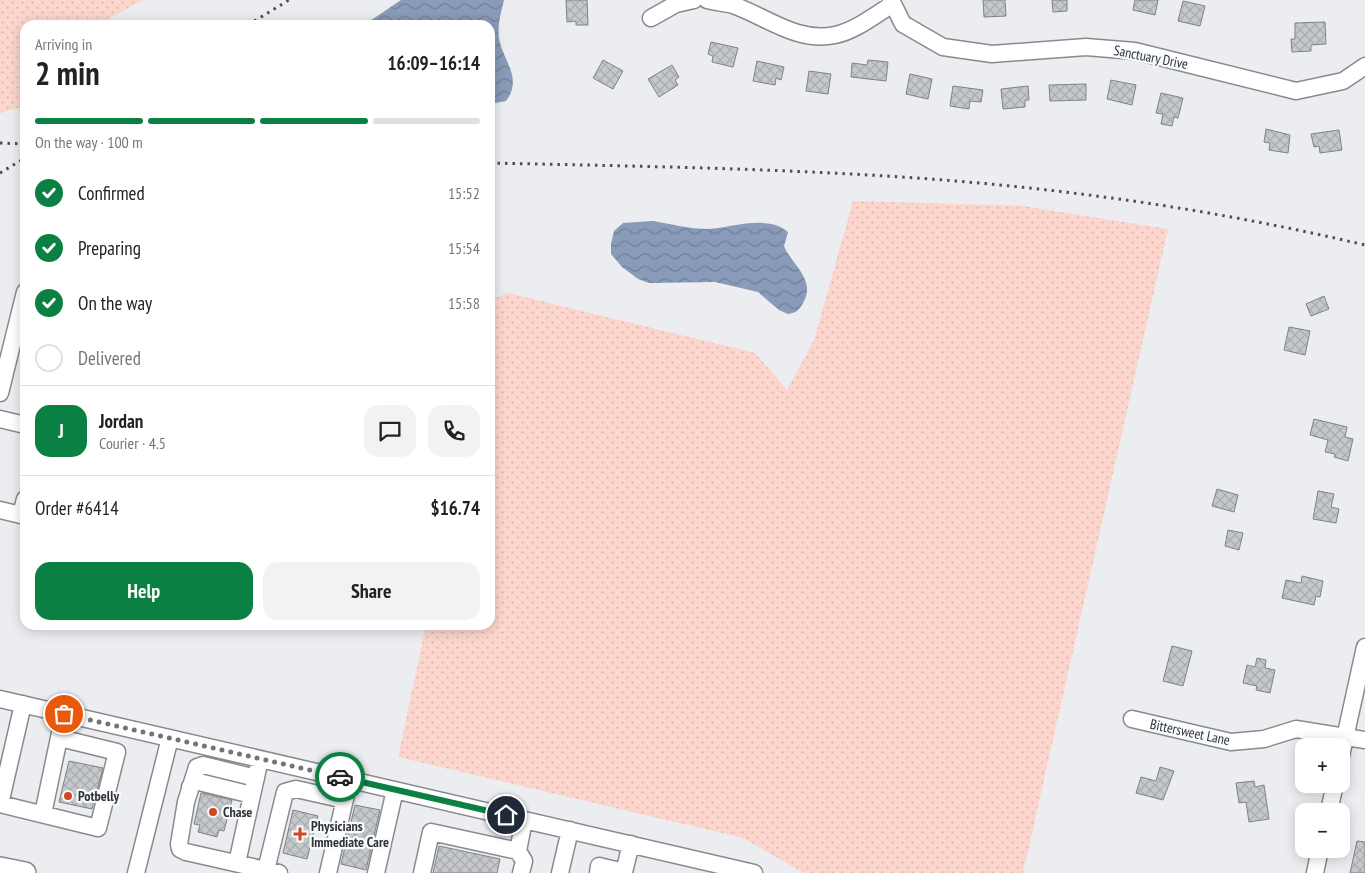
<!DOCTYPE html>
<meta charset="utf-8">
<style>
body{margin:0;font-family:"PT Sans Narrow",sans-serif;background:#f2f2f2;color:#222;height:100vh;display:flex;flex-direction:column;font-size:19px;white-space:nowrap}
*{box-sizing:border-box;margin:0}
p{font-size:16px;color:#767676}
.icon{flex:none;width:28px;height:28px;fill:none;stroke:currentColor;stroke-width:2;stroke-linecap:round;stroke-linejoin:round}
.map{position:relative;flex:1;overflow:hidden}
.drawer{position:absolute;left:20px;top:20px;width:475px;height:610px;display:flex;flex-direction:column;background:#fff;border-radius:15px;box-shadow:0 2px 12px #0003}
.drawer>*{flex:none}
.buttons{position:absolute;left:1295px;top:738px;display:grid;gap:10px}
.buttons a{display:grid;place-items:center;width:55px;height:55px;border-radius:10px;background:#fff;box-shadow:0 2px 12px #0003;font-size:25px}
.pin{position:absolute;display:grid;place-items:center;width:42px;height:42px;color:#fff;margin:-21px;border:2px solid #fff;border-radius:50%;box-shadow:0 1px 5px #0007}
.courier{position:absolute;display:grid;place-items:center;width:50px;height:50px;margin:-25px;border:4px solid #0b8043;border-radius:50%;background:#fff;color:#222;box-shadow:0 1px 6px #0007}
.overview em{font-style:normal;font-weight:700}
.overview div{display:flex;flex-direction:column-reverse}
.overview{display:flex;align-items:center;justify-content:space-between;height:85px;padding:0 15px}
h1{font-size:32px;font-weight:700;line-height:38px}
.bar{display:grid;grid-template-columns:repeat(4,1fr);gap:8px 5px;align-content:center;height:60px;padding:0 15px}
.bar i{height:6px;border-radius:4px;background:#e0e0e0}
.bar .current{background:#0b8043}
.bar p{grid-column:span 4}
.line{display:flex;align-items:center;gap:12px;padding:0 15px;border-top:1px solid #e0e0e0}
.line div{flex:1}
.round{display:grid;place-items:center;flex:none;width:52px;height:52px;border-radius:15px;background:#f2f2f2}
ol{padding:0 15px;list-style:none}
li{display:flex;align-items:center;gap:15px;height:55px}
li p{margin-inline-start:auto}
li .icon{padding:5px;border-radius:50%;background:#0b8043;color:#fff;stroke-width:4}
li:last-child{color:#767676}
li i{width:28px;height:28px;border:2px solid #e0e0e0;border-radius:50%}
.button{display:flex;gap:10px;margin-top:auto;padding:10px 15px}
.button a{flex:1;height:58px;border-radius:15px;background:#0b8043;color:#fff;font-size:20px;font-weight:700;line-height:58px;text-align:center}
.button a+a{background:#f2f2f2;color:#222}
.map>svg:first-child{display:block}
.green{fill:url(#green-dots)}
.water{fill:url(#water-waves)}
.building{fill:url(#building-cross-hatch);stroke:#808286}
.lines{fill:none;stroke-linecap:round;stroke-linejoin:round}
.minor-casing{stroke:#888a8e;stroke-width:19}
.major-casing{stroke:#888a8e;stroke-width:24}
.minor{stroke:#fff;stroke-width:16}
.major{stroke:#fff;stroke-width:21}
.rail{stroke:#4e4f50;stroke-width:3;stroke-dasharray:2.5 5;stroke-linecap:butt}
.done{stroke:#737476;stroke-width:5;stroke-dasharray:0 9}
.route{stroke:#0b8043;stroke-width:6}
.poi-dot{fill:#d04624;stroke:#f8fbfe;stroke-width:2}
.labels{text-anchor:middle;stroke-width:4.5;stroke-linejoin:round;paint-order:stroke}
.street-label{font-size:14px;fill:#323334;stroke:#f8fbfe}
.poi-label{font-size:14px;font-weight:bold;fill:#323334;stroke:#f8fbfe;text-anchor:start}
</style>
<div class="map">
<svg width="1365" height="873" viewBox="0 0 1365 873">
<defs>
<pattern id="green-dots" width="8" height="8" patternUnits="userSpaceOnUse" patternTransform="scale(1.25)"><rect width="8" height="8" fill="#fcd6cc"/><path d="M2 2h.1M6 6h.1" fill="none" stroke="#d8b8b0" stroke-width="1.8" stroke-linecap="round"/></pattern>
<pattern id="water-waves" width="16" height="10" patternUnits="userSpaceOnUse" patternTransform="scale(1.25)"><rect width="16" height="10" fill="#899bb8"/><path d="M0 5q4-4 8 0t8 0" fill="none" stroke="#717f96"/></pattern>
<pattern id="building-cross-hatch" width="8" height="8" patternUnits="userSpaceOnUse" patternTransform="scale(1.25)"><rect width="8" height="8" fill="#c5c8cb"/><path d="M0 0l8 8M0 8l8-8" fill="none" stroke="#aaacaf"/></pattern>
</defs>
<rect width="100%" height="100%" fill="#ebedf1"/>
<path class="green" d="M0 0H143L97 25H25V106L0 113Z
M853 201 1023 206 1168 229 1023 873H804L743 838 398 757 426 625H490V300L508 293 755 353 787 390 814 340Z"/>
<path class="water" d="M401 0H504C501 13 496 29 500 43 506 64 522 80 506 101L490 104V25H364Z
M653 221C671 224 690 229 708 229 732 228 768 214 788 232L784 246C791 264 817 280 803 303 800 309 796 313 788 314L779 310 758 292 715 282 649 283 638 279 622 267 611 254V244L614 231 623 223Z"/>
<path class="building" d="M566 0H587L588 25H576V21L567 22Z
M983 0H1005L1006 16 984 17Z
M1052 0H1067V11L1053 12Z
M1135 0H1158L1155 15 1133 10Z
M1183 1 1205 6 1200 26 1178 21Z
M1325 22 1326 44 1311 45V51L1292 52 1291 39H1295V23Z
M711 42 738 48 733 67 712 62 713 56 708 54Z
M603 60 623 71 613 89 593 78Z
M868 60 888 62 886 81 851 77 852 63 867 65Z
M757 61 784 67 781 80 776 78 775 85 753 81Z
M672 65 679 77 675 80 678 85 659 97 648 79Z
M809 71 831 74 828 94 806 91Z
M910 74 932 79 928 99 906 94Z
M1111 80 1136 85 1132 105 1107 99Z
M1086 84V100L1050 101 1049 85Z
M953 86 983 90 981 102 970 101 969 109 950 106Z
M1028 86 1029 100H1025V107L1003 109 1001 89Z
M1161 93 1183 98 1178 118 1174 117 1172 126 1161 124 1163 114 1156 113Z
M1266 129 1290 135 1288 153 1269 150 1270 143 1264 142Z
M1339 130 1342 150 1320 153 1319 146 1314 147 1311 134Z
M1324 296 1329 309 1311 316 1306 304Z
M1289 327 1310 331 1305 355 1284 350Z
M1314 419 1347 427 1345 437 1353 439 1348 461 1334 457 1335 454 1325 452 1328 440 1310 435Z
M1217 489 1238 495 1234 512 1212 506Z
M1318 491 1334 494 1331 507 1339 509 1336 523 1313 519Z
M1228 530 1243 533 1239 550 1225 546Z
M1302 576 1323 581 1320 597 1316 596 1314 605 1282 598 1286 580 1301 583Z
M1172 646 1192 651 1183 686 1163 681Z
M1257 658 1266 660 1265 668 1275 670 1270 693 1256 690 1257 686 1243 683 1247 665 1255 667Z
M69 761 103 768 92 809 59 802Z
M1160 767 1174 771 1163 800 1136 793 1141 777 1156 781Z
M1254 781 1255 787 1264 785 1269 819 1249 822 1246 802 1239 803 1236 783Z
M201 793 232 800 224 831 219 830 217 837 198 832 200 825 194 824Z
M355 805 380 810 366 870 341 864Z
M293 810 318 816 307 859 283 853Z
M1357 841 1365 842V873H1350Z
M439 846 500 859 497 873H433Z"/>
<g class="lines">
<g class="minor-casing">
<path id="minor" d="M707 0C715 2 725 3 733 5 767 17 797 43 835 35 855 31 875 15 893 4
M891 0 903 24 943 47 992 54 1086 47 1135 51 1296 91 1343 81 1365 66
M651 18 676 4 694 0
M0 393 25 292
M0 419 25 425
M0 510 25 516
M21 515 25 499
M0 699 754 873
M1132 719 1231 742 1264 739 1296 729 1365 740
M1341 756 1365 647
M256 778 203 765 197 767 186 802 179 844 180 849 186 852 279 873
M190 787 193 783 199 782 252 795
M0 804 98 828 117 752 60 738
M0 804 23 704
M1329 811 1335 784
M43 814 64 714
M237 863 258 768
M266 870 285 792 296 789 345 800
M136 873 170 738
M328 873 347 790
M376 873 395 790
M422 873 431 832 518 851
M521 873 524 861 518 851 524 820
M560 873 570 830
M598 873 599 866 624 872 631 844
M1315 873 1320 849"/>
</g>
<g class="major-casing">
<path id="major" d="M0 868 25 873"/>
</g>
<use href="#minor" class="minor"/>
<use href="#major" class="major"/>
<path class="rail" d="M248 25 289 0
M0 143 25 144
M490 163C627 166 765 168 901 177 1057 187 1213 209 1365 245
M0 173 25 158"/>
</g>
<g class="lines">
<path class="done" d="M64 714 340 777"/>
<path class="route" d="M340 777 506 815"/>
</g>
<g class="poi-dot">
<circle cx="68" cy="796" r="5"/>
<circle cx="213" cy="812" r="5"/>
<path d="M297.5 826.5h5v5h5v5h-5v5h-5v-5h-5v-5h5z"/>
</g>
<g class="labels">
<g class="street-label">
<text transform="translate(1151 57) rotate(11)" y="5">Sanctuary Drive</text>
<text transform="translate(1190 732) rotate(12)" y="5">Bittersweet Lane</text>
</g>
<g class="poi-label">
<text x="78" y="801">Potbelly</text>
<text x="223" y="817">Chase</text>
<text x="311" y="831">Physicians<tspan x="311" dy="16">Immediate Care</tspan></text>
</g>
</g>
</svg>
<div class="buttons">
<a>+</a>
<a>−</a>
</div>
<div class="pin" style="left:64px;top:714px;background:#ea580c"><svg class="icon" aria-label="bag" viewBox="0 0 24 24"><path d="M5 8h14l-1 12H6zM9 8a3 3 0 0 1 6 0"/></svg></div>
<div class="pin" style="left:506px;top:815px;background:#1f2937"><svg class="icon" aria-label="home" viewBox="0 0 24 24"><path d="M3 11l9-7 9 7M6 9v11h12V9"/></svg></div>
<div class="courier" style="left:340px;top:777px"><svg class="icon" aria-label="car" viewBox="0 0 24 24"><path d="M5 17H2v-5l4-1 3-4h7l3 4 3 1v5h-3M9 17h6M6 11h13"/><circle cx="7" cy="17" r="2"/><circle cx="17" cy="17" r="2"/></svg></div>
<section class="drawer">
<div class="overview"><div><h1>2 min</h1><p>Arriving in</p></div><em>16:09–16:14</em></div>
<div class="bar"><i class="current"></i><i class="current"></i><i class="current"></i><i></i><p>On the way · 100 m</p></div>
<ol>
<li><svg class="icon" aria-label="check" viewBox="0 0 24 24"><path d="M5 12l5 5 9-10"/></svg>Confirmed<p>15:52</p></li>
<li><svg class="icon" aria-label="check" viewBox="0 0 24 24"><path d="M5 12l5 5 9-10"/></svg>Preparing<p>15:54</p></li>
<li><svg class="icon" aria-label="check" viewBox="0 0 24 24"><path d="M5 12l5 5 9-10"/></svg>On the way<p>15:58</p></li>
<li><i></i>Delivered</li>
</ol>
<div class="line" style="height:90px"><b class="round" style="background:#0b8043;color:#fff">J</b><div><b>Jordan</b><p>Courier · 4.5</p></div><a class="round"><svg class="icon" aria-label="chat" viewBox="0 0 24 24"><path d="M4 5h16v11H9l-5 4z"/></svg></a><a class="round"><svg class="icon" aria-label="phone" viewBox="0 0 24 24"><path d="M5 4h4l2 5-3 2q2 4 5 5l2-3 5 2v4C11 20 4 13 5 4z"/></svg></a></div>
<div class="line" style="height:65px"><div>Order #6414</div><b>$16.74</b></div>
<div class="button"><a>Help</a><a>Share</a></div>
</section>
</div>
